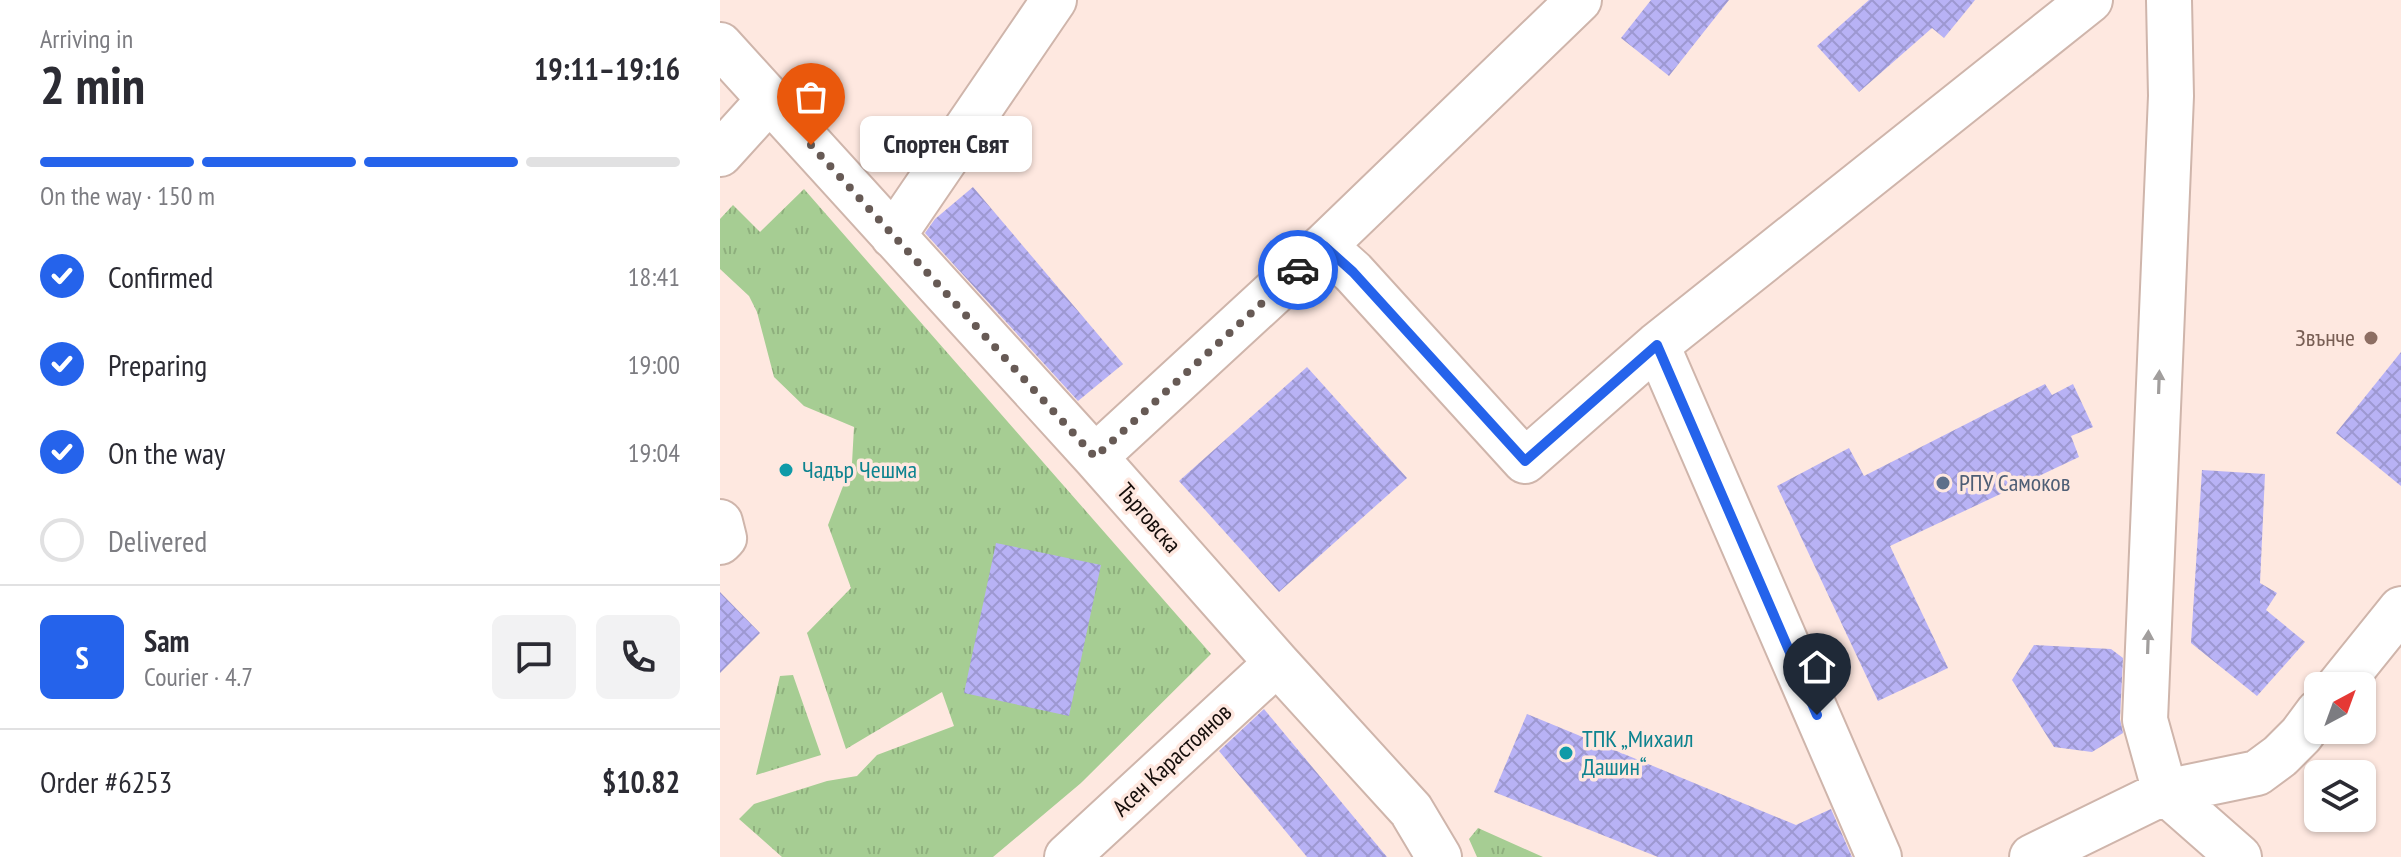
<!DOCTYPE html>
<meta charset="utf-8">
<style>
body{margin:0;font-family:"PT Sans Narrow",sans-serif;background:#f2f2f3;color:#2b2b33;height:100vh;display:flex;flex-direction:column;font-size:30px;white-space:nowrap}
*{box-sizing:border-box;margin:0}
p{font-size:26px;color:#7c7c81}
.icon{flex:none;width:44px;height:44px;fill:none;stroke:currentColor;stroke-width:2;stroke-linecap:round;stroke-linejoin:round}
.map{position:relative;flex:1;overflow:hidden}
.panel{display:flex;flex-direction:column;background:#fff;width:720px}
.panel>*{flex:none}
.needle{width:52px;rotate:41deg}
.tools{position:absolute;left:1584px;top:672px;display:grid;gap:16px}
.tools a{display:grid;place-items:center;width:72px;height:72px;border-radius:12px;background:#fff;box-shadow:0 2px 6px #0004;font-size:40px}
.pin{position:absolute;display:grid;place-items:center;width:68px;height:68px;color:#fff;margin:-82px -34px;border-radius:50% 50% 50% 0;rotate:-45deg;box-shadow:0 0 8px #0007}
.pin .icon{rotate:45deg}
.courier{position:absolute;display:grid;place-items:center;width:80px;height:80px;margin:-40px;border:6px solid #2563eb;border-radius:50%;background:#fff;color:#222;box-shadow:0 2px 10px #0007}
.bubble{position:absolute;height:56px;border-radius:12px;background:#fff;box-shadow:0 2px 6px #0004;font-size:26px;font-weight:700;line-height:56px;text-align:center}
.head em{font-style:normal;font-weight:700}
.head div{display:flex;flex-direction:column-reverse}
.head{display:flex;align-items:center;justify-content:space-between;height:136px;padding:0 40px}
h1{font-size:52px;font-weight:700;line-height:60px}
.bar{display:grid;grid-template-columns:repeat(4,1fr);gap:12px 8px;align-content:center;height:96px;padding:0 40px}
.bar i{height:10px;border-radius:6px;background:#e1e1e2}
.bar .current{background:#2563eb}
.bar p{grid-column:span 4}
.line{display:flex;align-items:center;gap:20px;padding:0 40px;border-top:2px solid #e1e1e2}
.line div{flex:1}
.round{display:grid;place-items:center;flex:none;width:84px;height:84px;border-radius:12px;background:#f2f2f3}
ol{padding:0 40px;list-style:none}
li{display:flex;align-items:center;gap:24px;height:88px}
li p{margin-inline-start:auto}
li .icon{padding:8px;border-radius:50%;background:#2563eb;color:#fff;stroke-width:4}
li:last-child{color:#7c7c81}
li i{width:44px;height:44px;border:4px solid #e1e1e2;border-radius:50%}
main{display:flex;flex:1;min-height:0}
.map>svg:first-child{display:block}
.grass{fill:url(#grass-tufts)}
.building{fill:url(#building-cross-hatch)}
.lines{fill:none;stroke-linecap:round;stroke-linejoin:round}
.minor-casing{stroke:#cfb5ab;stroke-width:48}
.minor{stroke:#fff;stroke-width:44}
.oneway{fill:#a19e9d}
.done{stroke:#675a55;stroke-width:8;stroke-dasharray:0 14.4}
.route{stroke:#2563eb;stroke-width:10}
.education-dot{fill:#8d6e63;stroke:#fee8e0;stroke-width:3}
.culture-dot{fill:#0f9aa8;stroke:#fee8e0;stroke-width:3}
.service-dot{fill:#5c6f8a;stroke:#fee8e0;stroke-width:3}
.labels{text-anchor:middle;stroke-width:7;stroke-linejoin:round;paint-order:stroke}
.education-label{font-size:24px;fill:#785e54;stroke:#fee8e0;text-anchor:end}
.culture-label{font-size:24px;fill:#0d838f;stroke:#fee8e0;text-anchor:start}
.service-label{font-size:24px;fill:#4e5e75;stroke:#fee8e0;text-anchor:start}
.street-label{font-size:24px;fill:#150d0a;stroke:#fee8e0}
</style>
<main>
<section class="panel">
<div class="head"><div><h1>2 min</h1><p>Arriving in</p></div><em>19:11–19:16</em></div>
<div class="bar"><i class="current"></i><i class="current"></i><i class="current"></i><i></i><p>On the way · 150 m</p></div>
<ol>
<li><svg class="icon" aria-label="check" viewBox="0 0 24 24"><path d="M5 12l5 5 9-10"/></svg>Confirmed<p>18:41</p></li>
<li><svg class="icon" aria-label="check" viewBox="0 0 24 24"><path d="M5 12l5 5 9-10"/></svg>Preparing<p>19:00</p></li>
<li><svg class="icon" aria-label="check" viewBox="0 0 24 24"><path d="M5 12l5 5 9-10"/></svg>On the way<p>19:04</p></li>
<li><i></i>Delivered</li>
</ol>
<div class="line" style="height:144px"><b class="round" style="background:#2563eb;color:#fff">S</b><div><b>Sam</b><p>Courier · 4.7</p></div><a class="round"><svg class="icon" aria-label="chat" viewBox="0 0 24 24"><path d="M4 5h16v11H9l-5 4z"/></svg></a><a class="round"><svg class="icon" aria-label="phone" viewBox="0 0 24 24"><path d="M5 4h4l2 5-3 2q2 4 5 5l2-3 5 2v4C11 20 4 13 5 4z"/></svg></a></div>
<div class="line" style="height:104px"><div>Order #6253</div><b>$10.82</b></div>
</section>
<div class="map">
<svg width="1681" height="857" viewBox="0 0 1681 857">
<defs>
<pattern id="grass-tufts" width="24" height="20" patternUnits="userSpaceOnUse" patternTransform="scale(2)"><rect width="24" height="20" fill="#a6cd93"/><path d="M3 7l-1-3M5 7V3M7 7l1-3M15 17l-1-3M17 17v-4M19 17l1-3" fill="none" stroke="#8eaf7d"/></pattern>
<pattern id="building-cross-hatch" width="8" height="8" patternUnits="userSpaceOnUse" patternTransform="scale(2)"><rect width="8" height="8" fill="#b8b2f5"/><path d="M0 0l8 8M0 8l8-8" fill="none" stroke="#9d98d1"/></pattern>
</defs>
<rect width="100%" height="100%" fill="#fee8e0"/>
<path class="grass" d="M84 189 491 654 361 783 273 857H62L19 819 34 804 107 781 137 776 157 755 234 726 222 692 126 749 87 633 131 588 108 525 132 463 134 427 84 406 54 377 37 312 29 296 0 269V219L13 205 40 232Z
M73 675 101 755 36 775 60 676Z
M758 828 823 857H757L749 839Z"/>
<path class="building" d="M931 0H1009L949 76 901 38Z
M1149 0H1255L1224 38 1212 28 1139 92 1097 46Z
M253 187 403 364 358 401 205 233 215 219Z
M1681 352V486L1616 433Z
M587 367 687 478 559 592 459 481Z
M1325 384 1332 395 1353 384 1373 427 1351 436 1359 457 1170 546 1228 668 1158 701 1057 486 1129 448 1144 476Z
M1482 470 1545 474 1540 583 1557 593 1546 610 1585 642 1537 696 1471 643Z
M276 543 381 565 349 716 244 693Z
M0 592 40 633 0 673Z
M1314 645 1391 649 1403 658 1400 719 1403 733 1372 752 1334 747 1292 680Z
M544 709 667 857H587L499 751Z
M807 714 1076 825 1111 809 1132 857H938L774 792Z"/>
<g class="lines">
<g class="minor-casing">
<path id="minor" d="M0 45 375 457 557 663 691 810 719 857
M0 154 49 100
M173 236 334 0
M604 246 633 272 805 461 937 345 1370 0
M937 345 1159 857
M375 457 604 246 859 0
M0 522 4 538 0 542
M1619 686 1681 609
M1445 792 1425 720 1451 96 1449 0
M1445 792 1519 857
M347 857 557 663
M1312 857 1445 792 1537 773 1560 756 1581 735 1598 712"/>
</g>
<use href="#minor" class="minor"/>
</g>
<defs><path id="oneway-solid" d="M-6-.8H1V-3.2L6.5 0L1 3.2V.8H-6Z" transform="scale(2)"/></defs>
<g class="oneway">
<use href="#oneway-solid" transform="translate(1439 382) rotate(-88)"/>
<use href="#oneway-solid" transform="translate(1428 642) rotate(-88)"/>
</g>
<g class="lines">
<path class="done" d="M91 145 375 457 578 270"/>
<path class="route" d="M578 270 604 246 633 272 805 461 937 345 1097 715"/>
</g>
<circle class="education-dot" cx="1651" cy="338" r="8"/>
<g class="culture-dot">
<circle cx="66" cy="470" r="8"/>
<circle cx="846" cy="753" r="8"/>
</g>
<circle class="service-dot" cx="1223" cy="483" r="8"/>
<g class="labels">
<g class="education-label">
<text x="1635" y="346">Звънче</text>
</g>
<g class="culture-label">
<text x="82" y="478">Чадър Чешма</text>
<text x="862" y="747">ТПК „Михаил<tspan x="862" dy="28">Дашин“</tspan></text>
</g>
<g class="service-label">
<text x="1239" y="491">РПУ Самоков</text>
</g>
<g class="street-label">
<text transform="translate(429 518) rotate(49)" y="8">Търговска</text>
<text transform="translate(452 760) rotate(-43)" y="8">Асен Карастоянов</text>
</g>
</g>
</svg>
<div class="tools">
<a><svg class="needle" viewBox="-14 -14 28 28"><path d="M0-13l5 13h-10z" fill="#e53935"/><path d="M0 13l5-13h-10z" fill="#7c7c81"/></svg></a>
<a><svg class="icon" aria-label="layers" viewBox="0 0 24 24"><path d="M12 4l9 5-9 5-9-5zM3 14l9 5 9-5"/></svg></a>
</div>
<div class="pin" style="left:91px;top:145px;background:#ea580c"><svg class="icon" aria-label="bag" viewBox="0 0 24 24"><path d="M5 8h14l-1 12H6zM9 8a3 3 0 0 1 6 0"/></svg></div>
<div class="pin" style="left:1097px;top:715px;background:#1f2937"><svg class="icon" aria-label="home" viewBox="0 0 24 24"><path d="M3 11l9-7 9 7M6 9v11h12V9"/></svg></div>
<div class="courier" style="left:578px;top:270px"><svg class="icon" aria-label="car" viewBox="0 0 24 24"><path d="M5 17H2v-5l4-1 3-4h7l3 4 3 1v5h-3M9 17h6M6 11h13"/><circle cx="7" cy="17" r="2"/><circle cx="17" cy="17" r="2"/></svg></div>
<div class="bubble" style="left:140px;top:116px;width:172px">Спортен Свят</div>
</div>
</main>
